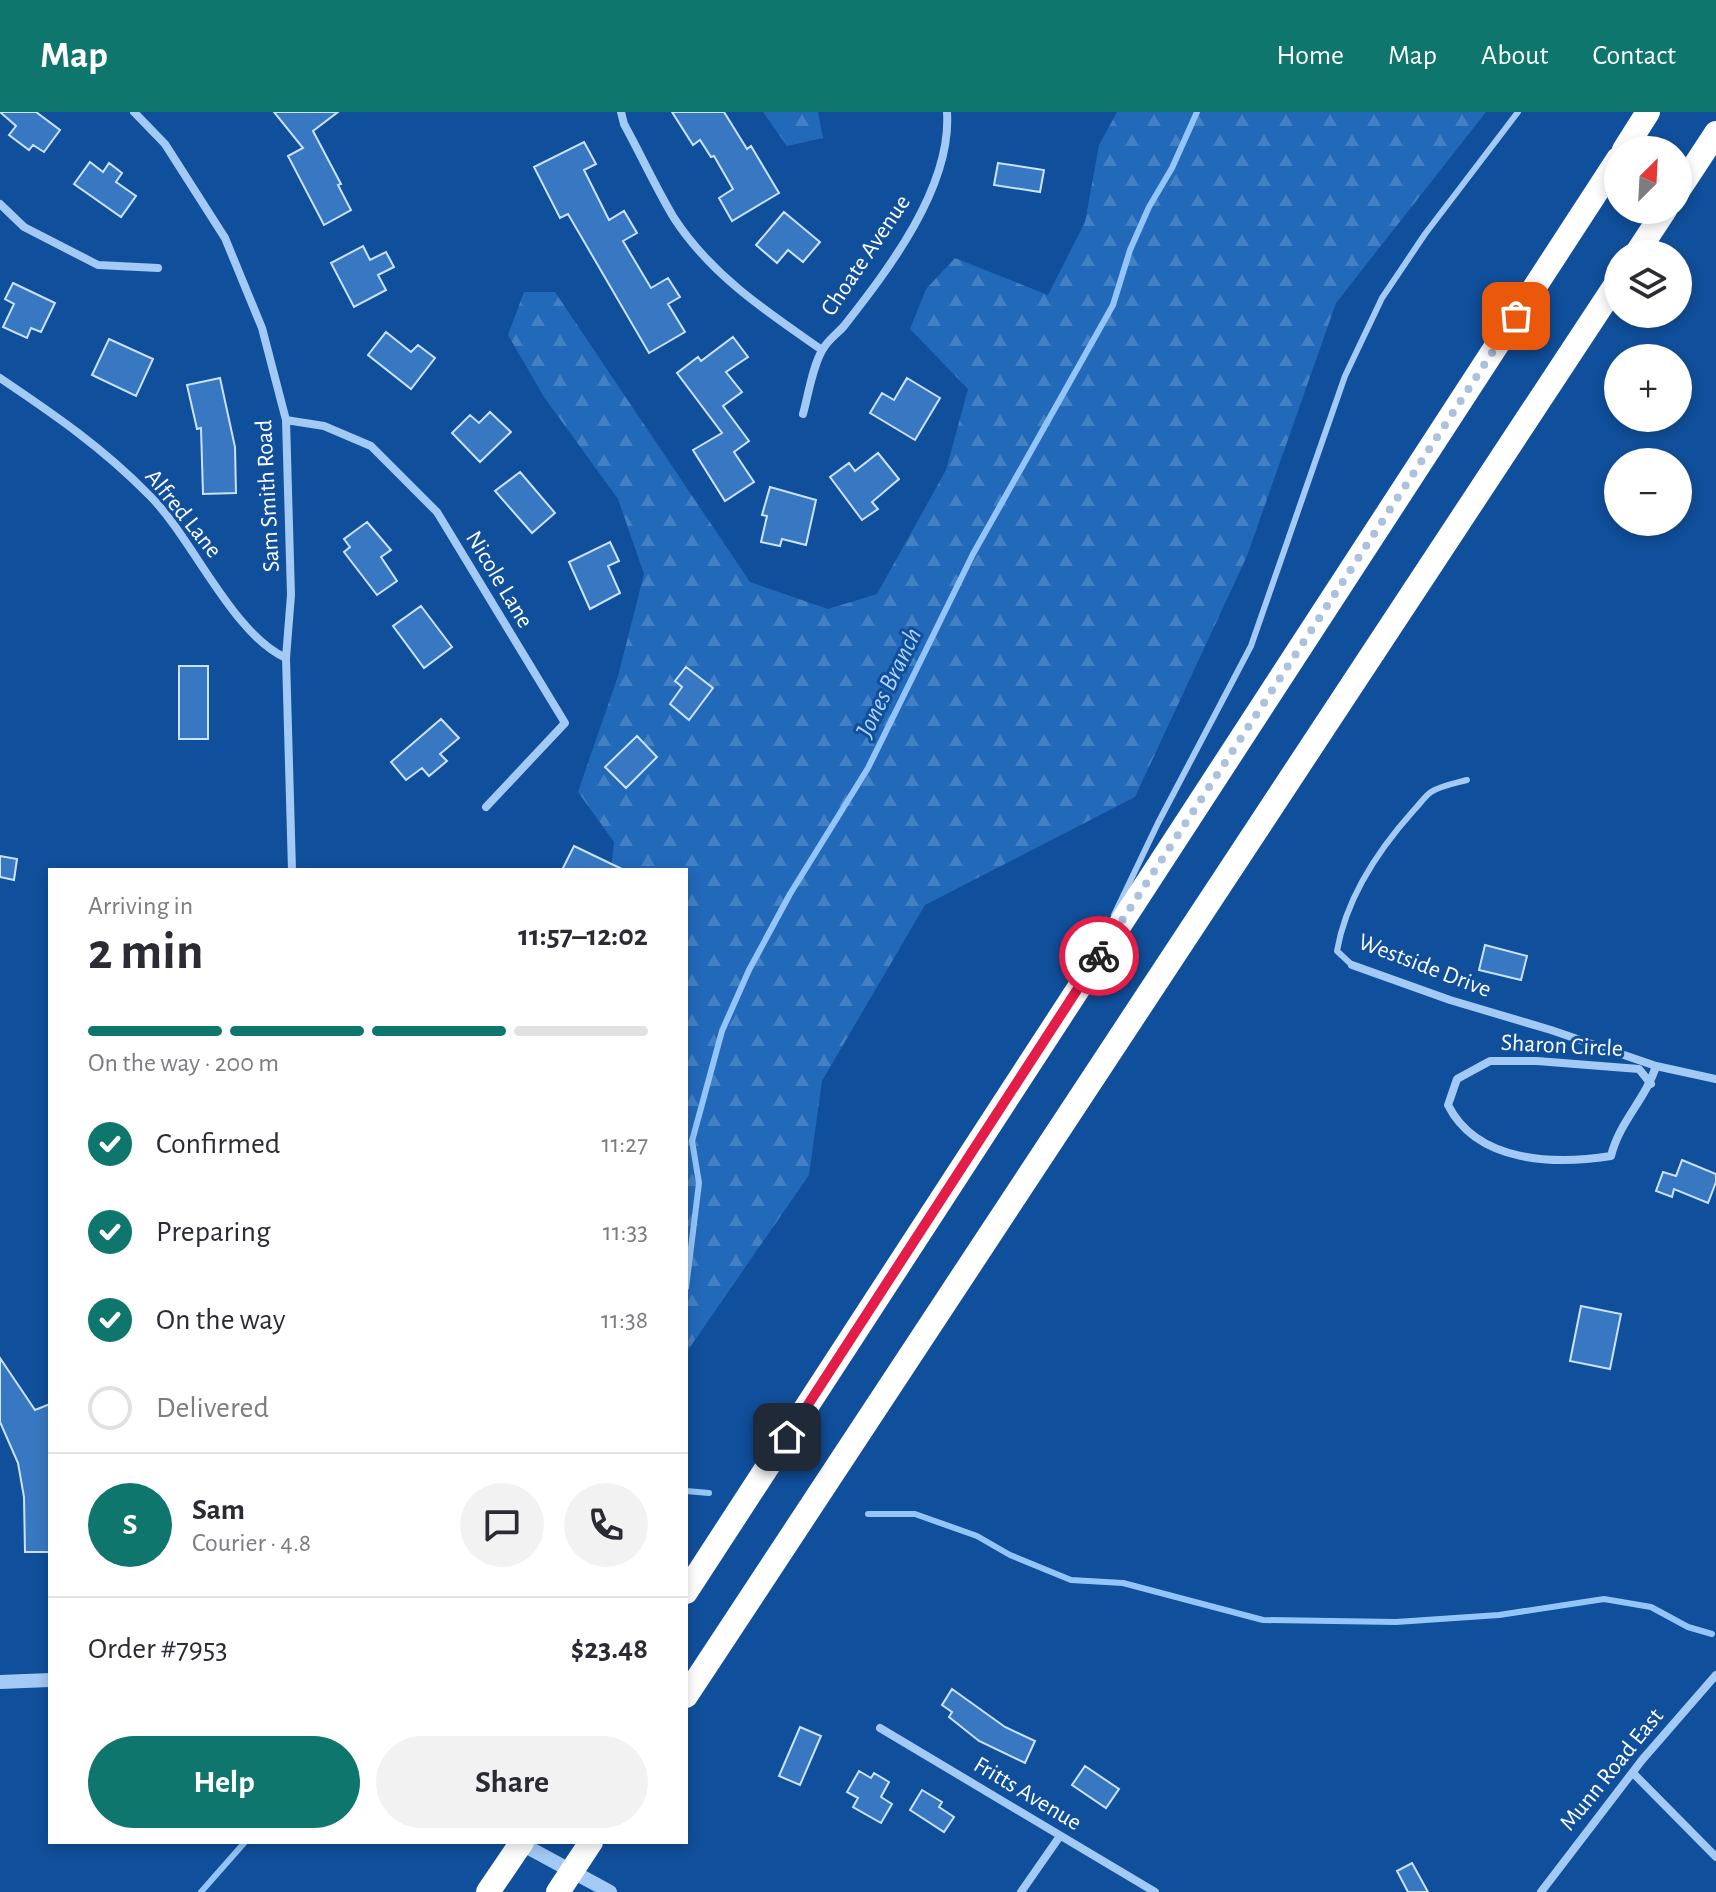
<!DOCTYPE html>
<meta charset="utf-8">
<style>
body{margin:0;font-family:"Alegreya Sans",sans-serif;background:#f2f2f3;color:#2b2b33;height:100vh;display:flex;flex-direction:column;font-size:30px;white-space:nowrap}
*{box-sizing:border-box;margin:0}
p{font-size:26px;color:#7c7c81}
.icon{flex:none;width:44px;height:44px;fill:none;stroke:currentColor;stroke-width:2;stroke-linecap:round;stroke-linejoin:round}
.map{position:relative;flex:1;overflow:hidden}
.drawer{position:absolute;left:48px;top:756px;width:640px;height:976px;display:flex;flex-direction:column;background:#fff;border-radius:0px;box-shadow:0 4px 12px #0003}
.drawer>*{flex:none}
.needle{width:52px;rotate:24deg}
.fabs{position:absolute;left:1604px;top:24px;display:grid;gap:16px}
.fabs a{display:grid;place-items:center;width:88px;height:88px;border-radius:50%;background:#fff;box-shadow:0 4px 12px #0003;font-size:40px}
.pin{position:absolute;display:grid;place-items:center;width:68px;height:68px;color:#fff;margin:-34px;border-radius:16px;box-shadow:0 4px 12px #0006}
.courier{position:absolute;display:grid;place-items:center;width:80px;height:80px;margin:-40px;border:6px solid #e11d48;border-radius:50%;background:#fff;color:#222;box-shadow:0 2px 10px #0007}
.headline em{font-style:normal;font-weight:600}
.headline div{display:flex;flex-direction:column-reverse}
.headline{display:flex;align-items:center;justify-content:space-between;height:136px;padding:0 40px}
h1{font-size:52px;font-weight:600;line-height:60px}
.bar{display:grid;grid-template-columns:repeat(4,1fr);gap:12px 8px;align-content:center;height:96px;padding:0 40px}
.bar i{height:10px;border-radius:6px;background:#e1e1e2}
.bar .selected{background:#0f766e}
.bar p{grid-column:span 4}
.line{display:flex;align-items:center;gap:20px;padding:0 40px;border-top:2px solid #e1e1e2}
.line div{flex:1}
.round{display:grid;place-items:center;flex:none;width:84px;height:84px;border-radius:42px;background:#f2f2f3}
ol{padding:0 40px;list-style:none}
li{display:flex;align-items:center;gap:24px;height:88px}
li p{margin-inline-start:auto}
li .icon{padding:8px;border-radius:50%;background:#0f766e;color:#fff;stroke-width:4}
li:last-child{color:#7c7c81}
li i{width:44px;height:44px;border:4px solid #e1e1e2;border-radius:50%}
.primary-button{display:flex;gap:16px;margin-top:auto;padding:16px 40px}
.primary-button a{flex:1;height:92px;border-radius:48px;background:#0f766e;color:#fff;font-size:32px;font-weight:600;line-height:92px;text-align:center}
.primary-button a+a{background:#f2f2f3;color:#2b2b33}
header{display:flex;align-items:center;gap:48px;box-sizing:border-box;height:112px;padding:0 40px;background:#0f766e;color:#fff}
header strong{font-size:38px}
nav{display:flex;gap:44px;margin-inline-start:auto;font-size:28px}
.map>svg:first-child{display:block}
.forest{fill:url(#forest-firs)}
.lines{fill:none;stroke-linecap:round;stroke-linejoin:round}
.stream{stroke:#94c5f8;stroke-width:6}
.building{fill:#3878c2;stroke:#cbe3fe;stroke-width:2}
.service{stroke:#a3c9f5;stroke-width:6}
.minor{stroke:#a3c9f5;stroke-width:8}
.tertiary{stroke:#a3c9f5;stroke-width:14}
.motorway{stroke:#fff;stroke-width:24}
.done{stroke:#abc1dc;stroke-width:8;stroke-dasharray:0 14.4}
.route{stroke:#e11d48;stroke-width:10}
.labels{text-anchor:middle;stroke-width:6;stroke-linejoin:round;paint-order:stroke}
.street-label{font-size:24px;fill:#fff;stroke:#104f9b}
.water-label{font-size:26px;font-style:italic;fill:#afd3fb;stroke:#104f9b}
</style>
<header>
<strong>Map</strong>
<nav><a>Home</a><a>Map</a><a>About</a><a>Contact</a></nav>
</header>
<div class="map">
<svg width="1716" height="1780" viewBox="0 0 1716 1780">
<defs>
<pattern id="forest-firs" width="22" height="20" patternUnits="userSpaceOnUse" patternTransform="scale(2)"><rect width="22" height="20" fill="#2269b9"/><path d="M5 1l3.5 6h-7zM16 11l3.5 6h-7z" fill="#4380c4"/></pattern>
</defs>
<rect width="100%" height="100%" fill="#104f9b"/>
<path class="forest" d="M763 0H818L823 26 787 34Z
M1117 0H1486L1336 191 1247 444 1135 685 925 793 822 969 809 1063 686 1241V758H611L614 730 578 680 618 564 644 462 618 387 544 285 508 223 524 180H555L750 470 828 497 877 482 946 358 968 277 910 217 926 177 955 146 1048 183 1085 110 1099 33Z"/>
<g class="lines">
<path class="stream" d="M686 1176 699 1071 692 1029 722 919 749 858 790 782 868 656 973 442 1113 193 1130 138 1149 95 1172 56 1197 0
M686 1379 709 1381
M868 1402H915L977 1424 1010 1443 1071 1468 1123 1471 1263 1508 1396 1510 1499 1503 1604 1487 1651 1495 1688 1515 1712 1522
M201 1780 245 1730"/>
</g>
<path class="building" d="M0 0H36L60 18 44 40 33 33 29 38 9 23 16 14Z
M274 0H338L313 19 341 72 338 73 351 98 324 113 288 44 303 36Z
M672 0H724L747 37 751 34 779 81 732 109 719 86 733 77 714 44 711 45 700 28 693 33Z
M584 30 596 52 584 58 609 108 624 99 637 121 623 129 651 176 668 166 680 185 668 192 685 220 649 241 568 102 560 106 534 55Z
M90 50 103 60 109 51 122 61 116 70 136 84 121 105 74 72Z
M998 51 1044 58 1040 80 994 73Z
M784 100 820 130 803 150 788 138 777 151 756 133Z
M363 134 370 148 386 140 394 155 378 163 386 178 354 195 331 151Z
M13 171 55 191 41 220 31 216 27 226 3 215 14 192 5 187Z
M386 220 411 240 418 233 435 246 411 277 368 243Z
M733 225 748 245 726 260 742 280 723 294 749 329 734 340 754 370 725 389 693 338 722 321 677 261 698 245 701 249Z
M109 227 153 247 136 284 92 263Z
M220 266 235 335 236 381 203 382 201 316 197 317 187 273Z
M907 266 940 286 915 328 870 301 882 281 894 288Z
M490 300 511 320 480 350 452 321 470 303 479 311Z
M878 341 899 367 872 390 878 397 862 408 830 365 849 351 855 359Z
M520 360 555 401 532 421 495 379Z
M770 375 816 388 806 433 782 427 780 434 761 430 767 404 762 403Z
M367 410 391 438 381 445 397 469 377 483 344 440 350 435 344 427Z
M610 430 619 449 608 454 620 481 590 497 569 450Z
M421 494 452 535 424 556 393 514Z
M179 554H208V627H179Z
M686 555 713 576 689 608 670 592 682 575 675 569Z
M441 607 459 626 440 642 447 649 429 664 422 656 406 668 391 650Z
M637 624 657 645 626 676 605 655Z
M574 734 624 758H562Z
M0 744 17 747 14 768 0 765Z
M1485 833 1527 844 1521 868 1479 858Z
M1682 1048 1716 1062V1070L1708 1091 1674 1077 1672 1085 1656 1079 1663 1060 1676 1064Z
M1581 1194 1621 1202 1610 1257 1570 1249Z
M0 1246 35 1298 50 1292V1440H25L24 1385 18 1351 0 1310Z
M952 1577 1005 1615 1035 1629 1025 1651 979 1629 949 1605 952 1600 942 1593Z
M800 1615 821 1624 800 1673 779 1664Z
M1085 1654 1119 1677 1106 1696 1072 1673Z
M859 1659 871 1666 874 1661 889 1670 881 1685 892 1692 881 1711 853 1695 858 1686 847 1680Z
M922 1678 942 1690 939 1695 954 1705 944 1720 910 1698Z
M1412 1751 1428 1780H1408L1397 1759Z"/>
<g class="lines">
<path class="service" d="M1114 803 1158 711 1251 534 1345 264 1382 186 1425 122 1518 0
M1352 853 1337 839C1346 787 1379 737 1414 698 1419 693 1425 684 1431 680 1440 674 1456 671 1467 668"/>
<path class="minor" d="M134 0 165 32 225 126 262 216 286 308 291 483 286 546 292 758
M621 0 624 12C641 43 656 76 674 106 711 163 767 200 822 238
M0 92 24 115 98 153 158 156
M0 266C55 303 103 336 149 383 192 425 232 522 286 546
M803 302C808 284 813 252 823 237 828 228 837 222 844 214 888 158 952 75 947 0
M286 308 324 314 371 334 437 400 565 611 486 695
M1352 853 1450 888 1551 918 1656 954 1716 967
M1651 972 1639 957 1537 949H1490L1457 967 1448 993C1477 1051 1555 1053 1611 1044 1619 1010 1646 987 1656 954
M880 1616 1155 1780
M1633 1661 1716 1745
M1021 1780 1060 1724
M1541 1780 1642 1648 1716 1563"/>
<path class="tertiary" d="M0 1570 50 1568
M518 1730 610 1780"/>
<path class="motorway" d="M1624 38 1648 0
M1678 79 1716 21
M1636 142 1665 98
M686 1480 1618 47
M686 1584 1618 169
M488 1780 522 1730
M558 1780 591 1730"/>
</g>
<g class="lines">
<path class="done" d="M1099 844 1516 204"/>
<path class="route" d="M787 1325 1099 844"/>
</g>
<g class="labels">
<g class="street-label">
<text transform="translate(865 143) rotate(-56)" y="8">Choate Avenue</text>
<text transform="translate(267 384) rotate(-93)" y="8">Sam Smith Road</text>
<text transform="translate(184 401) rotate(51)" y="8">Alfred Lane</text>
<text transform="translate(500 467) rotate(59)" y="8">Nicole Lane</text>
<text transform="translate(1425 853) rotate(21)" y="8">Westside Drive</text>
<text transform="translate(1562 933) rotate(3)" y="8">Sharon Circle</text>
<text transform="translate(1611 1657) rotate(-51)" y="8">Munn Road East</text>
<text transform="translate(1028 1681) rotate(31)" y="8">Fritts Avenue</text>
</g>
<g class="water-label">
<text transform="translate(888 570) rotate(-64)" y="9">Jones Branch</text>
</g>
</g>
</svg>
<div class="fabs">
<a><svg class="needle" viewBox="-14 -14 28 28"><path d="M0-13l5 13h-10z" fill="#e53935"/><path d="M0 13l5-13h-10z" fill="#7c7c81"/></svg></a>
<a><svg class="icon" aria-label="layers" viewBox="0 0 24 24"><path d="M12 4l9 5-9 5-9-5zM3 14l9 5 9-5"/></svg></a>
<a>+</a>
<a>−</a>
</div>
<div class="pin" style="left:1516px;top:204px;background:#ea580c"><svg class="icon" aria-label="bag" viewBox="0 0 24 24"><path d="M5 8h14l-1 12H6zM9 8a3 3 0 0 1 6 0"/></svg></div>
<div class="pin" style="left:787px;top:1325px;background:#1f2937"><svg class="icon" aria-label="home" viewBox="0 0 24 24"><path d="M3 11l9-7 9 7M6 9v11h12V9"/></svg></div>
<div class="courier" style="left:1099px;top:844px"><svg class="icon" aria-label="bike" viewBox="0 0 24 24"><circle cx="6" cy="16" r="4"/><circle cx="18" cy="16" r="4"/><path d="M6 16l4-8h5l3 8M10 8l3 8H6M13 5h3"/></svg></div>
<section class="drawer">
<div class="headline"><div><h1>2 min</h1><p>Arriving in</p></div><em>11:57–12:02</em></div>
<div class="bar"><i class="selected"></i><i class="selected"></i><i class="selected"></i><i></i><p>On the way · 200 m</p></div>
<ol>
<li><svg class="icon" aria-label="check" viewBox="0 0 24 24"><path d="M5 12l5 5 9-10"/></svg>Confirmed<p>11:27</p></li>
<li><svg class="icon" aria-label="check" viewBox="0 0 24 24"><path d="M5 12l5 5 9-10"/></svg>Preparing<p>11:33</p></li>
<li><svg class="icon" aria-label="check" viewBox="0 0 24 24"><path d="M5 12l5 5 9-10"/></svg>On the way<p>11:38</p></li>
<li><i></i>Delivered</li>
</ol>
<div class="line" style="height:144px"><b class="round" style="background:#0f766e;color:#fff">S</b><div><b>Sam</b><p>Courier · 4.8</p></div><a class="round"><svg class="icon" aria-label="chat" viewBox="0 0 24 24"><path d="M4 5h16v11H9l-5 4z"/></svg></a><a class="round"><svg class="icon" aria-label="phone" viewBox="0 0 24 24"><path d="M5 4h4l2 5-3 2q2 4 5 5l2-3 5 2v4C11 20 4 13 5 4z"/></svg></a></div>
<div class="line" style="height:104px"><div>Order #7953</div><b>$23.48</b></div>
<div class="primary-button"><a>Help</a><a>Share</a></div>
</section>
</div>
